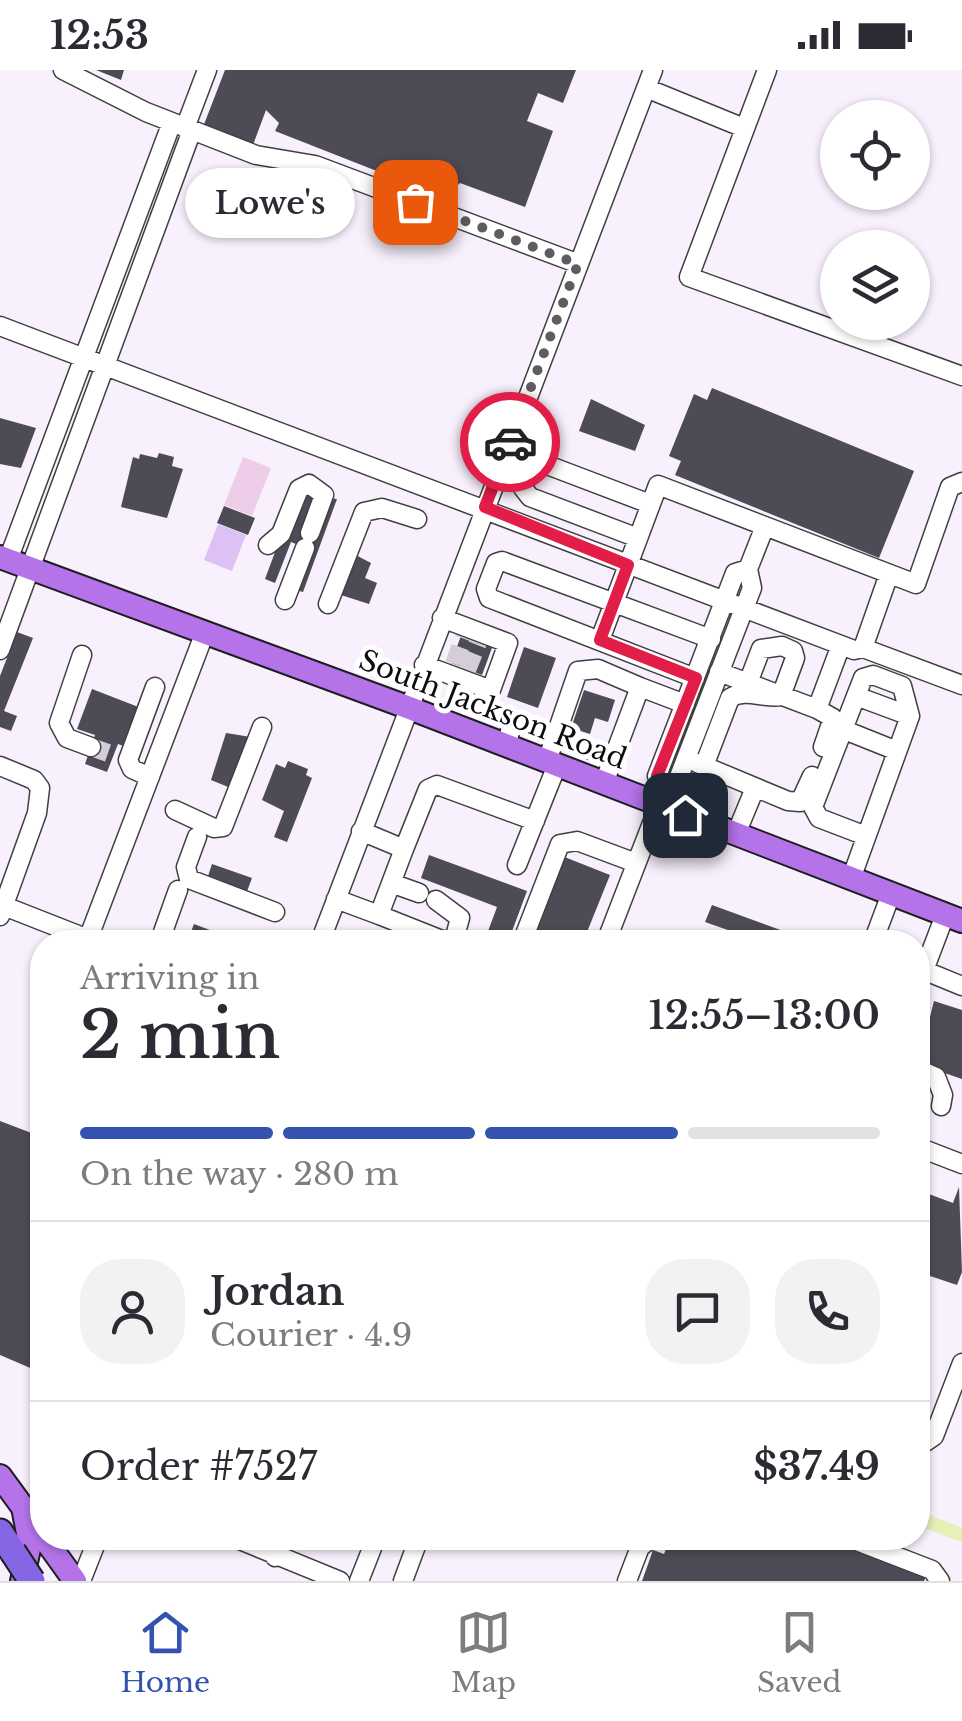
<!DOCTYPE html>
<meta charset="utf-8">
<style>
body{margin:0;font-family:"Libre Baskerville",serif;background:#f2f2f3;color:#2b2b33;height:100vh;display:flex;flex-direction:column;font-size:38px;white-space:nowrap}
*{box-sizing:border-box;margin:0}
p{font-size:32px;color:#7c7c81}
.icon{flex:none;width:55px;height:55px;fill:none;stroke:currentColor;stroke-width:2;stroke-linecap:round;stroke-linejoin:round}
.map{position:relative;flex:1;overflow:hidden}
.side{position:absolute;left:30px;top:860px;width:900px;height:620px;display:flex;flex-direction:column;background:#fff;border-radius:40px;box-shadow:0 2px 8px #0004}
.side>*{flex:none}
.controls{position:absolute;left:820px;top:30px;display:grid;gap:20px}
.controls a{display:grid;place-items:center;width:110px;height:110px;border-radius:50%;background:#fff;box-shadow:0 2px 8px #0004;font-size:50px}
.pin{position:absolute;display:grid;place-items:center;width:85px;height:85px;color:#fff;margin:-42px;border-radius:20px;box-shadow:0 5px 15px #0006}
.courier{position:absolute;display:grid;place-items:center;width:100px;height:100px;margin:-50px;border:8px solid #e11d48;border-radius:50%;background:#fff;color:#222;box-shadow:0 2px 12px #0007}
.bubble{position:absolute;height:70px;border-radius:35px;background:#fff;box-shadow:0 2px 8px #0004;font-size:32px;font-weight:600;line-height:70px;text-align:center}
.head em{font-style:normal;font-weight:600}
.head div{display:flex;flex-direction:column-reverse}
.head{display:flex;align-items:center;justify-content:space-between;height:170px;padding:0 50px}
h1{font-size:65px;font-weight:600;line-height:75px}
.bar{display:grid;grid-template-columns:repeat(4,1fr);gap:15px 10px;align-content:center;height:120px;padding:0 50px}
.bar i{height:12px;border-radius:8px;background:#e1e1e2}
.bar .selected{background:#3453af}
.bar p{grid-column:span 4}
.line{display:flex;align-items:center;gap:25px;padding:0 50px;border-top:2px solid #e1e1e2}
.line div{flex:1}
.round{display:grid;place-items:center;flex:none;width:105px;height:105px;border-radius:40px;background:#f2f2f3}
.status{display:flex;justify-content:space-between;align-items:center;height:70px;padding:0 50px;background:#fff;direction:ltr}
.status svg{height:28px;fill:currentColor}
.tabs{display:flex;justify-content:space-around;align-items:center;height:140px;border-top:2px solid #e1e1e2;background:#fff;font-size:28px;color:#7c7c81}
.tabs a{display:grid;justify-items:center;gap:5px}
.tabs .selected{color:#3453af}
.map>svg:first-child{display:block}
.sand{fill:#dec1f4}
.pitch{fill:#edcde8}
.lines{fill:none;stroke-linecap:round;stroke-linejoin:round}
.canal{stroke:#e6f0b9;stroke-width:14}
.building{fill:#4d4b55}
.minor-tunnel{stroke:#d5ced9;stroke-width:18;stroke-dasharray:18 9;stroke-linecap:butt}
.minor-casing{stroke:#404040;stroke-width:21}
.major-casing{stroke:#1e1e1e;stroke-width:26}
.highway-casing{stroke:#1e1e1e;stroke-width:29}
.minor{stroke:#fff;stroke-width:18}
.major{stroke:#b573ea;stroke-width:22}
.highway{stroke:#8666e5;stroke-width:25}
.highway-bridge-casing{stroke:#1e1e1e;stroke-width:29;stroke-linecap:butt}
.highway-bridge{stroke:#8666e5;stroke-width:25}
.done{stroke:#5f5c61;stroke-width:10;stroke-dasharray:0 18}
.route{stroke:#e11d48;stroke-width:12}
.labels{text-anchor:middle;stroke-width:10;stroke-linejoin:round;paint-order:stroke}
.street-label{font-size:28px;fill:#0d0d0d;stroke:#fff}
</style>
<div class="status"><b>12:53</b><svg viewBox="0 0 49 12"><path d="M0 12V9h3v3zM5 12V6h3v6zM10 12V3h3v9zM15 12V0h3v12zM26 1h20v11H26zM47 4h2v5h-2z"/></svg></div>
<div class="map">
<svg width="962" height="1511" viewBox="0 0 962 1511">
<rect width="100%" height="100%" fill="#f8f0fd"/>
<path class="sand" d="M218 454 246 465 232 501 204 490Z"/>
<path class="pitch" d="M243 387 271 398 252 446 224 435Z"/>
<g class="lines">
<path class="canal" d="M918 1448 962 1465"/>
</g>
<path class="building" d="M96 0H124L121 10Z
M225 0H576L563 33 538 23 527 51 553 61 525 137 460 113 454 119 448 116 445 124 420 118 275 61 279 53 266 40 253 75 203 57Z
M712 318 914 401 879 488 675 405 681 391 669 386 694 324 707 330Z
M591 329 645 355 635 381 579 361Z
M0 348 36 358 21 398 0 394Z
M159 383 174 387 172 396 183 399 167 448 121 437 133 387 139 389 140 384 157 388Z
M303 425 337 429 303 522 293 519 308 479 291 472 275 513 265 509 287 450Z
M224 436 255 448 248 465 217 453Z
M350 482 371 493 365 508 377 513 369 534 341 525Z
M17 562 33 568 4 641 17 646 11 661 0 657V606Z
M462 563 493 575 482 605 451 593Z
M524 577 556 588 538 638 507 627Z
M92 619 141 638 126 677 118 674 107 702 85 694 95 665 77 659Z
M584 620 615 630 608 652 595 648 590 664 571 658Z
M226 663 251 667 233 719 211 710Z
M288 691 308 699 306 705 312 708 287 772 274 767 284 741 262 730 276 694 285 698Z
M429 785 527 821 508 872H484L497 837 421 808Z
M562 786 610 805 583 872H530Z
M212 794 252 808 246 824 207 809Z
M712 835 813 872H762L705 852Z
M194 854 236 870 235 872H187Z
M934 931 962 940V1009L918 994Z
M0 1051 42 1067V1297L35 1300 0 1285Z
M959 1117 962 1202 957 1215 927 1205 918 1230V1120L953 1133Z
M918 1333 929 1337 921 1361 918 1360Z
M684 1468H838L928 1502 924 1511H642L653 1480 664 1484 670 1469 681 1473Z"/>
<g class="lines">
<path class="minor-tunnel" d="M454 594 465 564
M467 600 479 570
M91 677 114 685"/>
<g class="minor-casing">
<path id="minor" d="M63 0 146 42 256 85 315 95 579 194
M767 0 689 207 962 306
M646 18 744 58
M185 58 207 0
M0 256 854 580 863 578 962 615
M638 468 530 427 523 418 531 396 542 393 650 434
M268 475 281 464 299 419 309 414 324 425 310 463
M8 490 172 52
M285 530 305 478
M328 534 364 442 382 438 417 449
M442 548 508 573 484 639 512 651 507 676
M600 570 658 415 916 514 950 417 962 412
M863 578 889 504
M0 580 192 60
M82 585 59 653 67 668 91 677
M424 595 491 620
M719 602 817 639 841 575
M695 608 489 528 486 519 496 493 502 491 711 569
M817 639 833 648 823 677
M852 663 897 681
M556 667 613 688
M547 691 578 601 598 599 640 617
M697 693 788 731 800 732 812 706
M0 696 34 710 40 718 37 743 0 846
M704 696 730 628C746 618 763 629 781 626L795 588 793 581 782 576 761 579 748 613
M150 707 132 699 128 690 155 617
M604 713 640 617 685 634
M661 719 677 712 752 518 748 499 765 456
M657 729 661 719 657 706 735 503 748 499
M175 740 214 758 223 757 262 657
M361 761 404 779 428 719 437 715 535 751
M736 764 755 718
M866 766 819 748 813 737 863 608 873 605 902 616 910 646
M197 767 186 797 189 809 275 842
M517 795 557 695
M851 809 910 646 856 626
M391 813 419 823
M336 829 379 845 404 779
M4 836 88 869
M379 845 442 870H454L460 848 436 830
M98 872 88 869 205 562
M164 872 163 862 178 820
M320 872 653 0
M522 872 560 774 577 771 636 793
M606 872 659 735
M873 872 891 824
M923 900 962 916
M918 916 945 845
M918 999 936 1007 943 1025 941 1036
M918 1077 962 1094
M918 1377 934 1366 962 1293
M235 1468 340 1511
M849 1468 932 1500 940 1511
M275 1487 283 1468
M81 1511 98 1468
M359 1511 376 1468
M403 1511 419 1468
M627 1511 640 1477 652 1468"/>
</g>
<g class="major-casing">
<path id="major" d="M0 487 407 637 962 851
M0 1406 30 1447
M44 1468 75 1511
M22 1511 30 1474 23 1437"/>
</g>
<g class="highway-casing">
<path id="highway" d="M0 1462 13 1482"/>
</g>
<use href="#minor" class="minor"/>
<use href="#major" class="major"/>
<use href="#highway" class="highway"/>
<g class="highway-bridge-casing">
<path id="highway-bridge" d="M13 1482 32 1511"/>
</g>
<use href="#highway-bridge" class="highway-bridge"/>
</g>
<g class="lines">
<path class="done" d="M415 132 578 194 510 372"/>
<path class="route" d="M510 372 485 437 628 495 600 570 696 608 657 706 661 719 656 733 685 745"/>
</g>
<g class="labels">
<g class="street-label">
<text transform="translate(493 639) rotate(21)" y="10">South Jackson Road</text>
</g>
</g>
</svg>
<div class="controls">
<a><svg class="icon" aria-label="locate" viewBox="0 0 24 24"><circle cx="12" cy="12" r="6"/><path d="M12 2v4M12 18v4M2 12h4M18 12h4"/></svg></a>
<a><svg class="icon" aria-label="layers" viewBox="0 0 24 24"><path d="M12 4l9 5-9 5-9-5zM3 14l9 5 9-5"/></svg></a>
</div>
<div class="pin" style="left:415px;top:132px;background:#ea580c"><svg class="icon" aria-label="bag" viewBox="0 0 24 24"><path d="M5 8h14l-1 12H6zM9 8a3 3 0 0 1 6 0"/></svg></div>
<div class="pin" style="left:685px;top:745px;background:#1f2937"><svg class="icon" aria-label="home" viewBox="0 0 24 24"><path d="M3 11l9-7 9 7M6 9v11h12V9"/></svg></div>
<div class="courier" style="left:510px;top:372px"><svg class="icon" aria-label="car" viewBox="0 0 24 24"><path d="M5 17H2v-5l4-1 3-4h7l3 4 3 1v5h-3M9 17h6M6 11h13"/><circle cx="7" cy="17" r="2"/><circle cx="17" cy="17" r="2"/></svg></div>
<div class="bubble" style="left:185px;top:98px;width:170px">Lowe's</div>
<section class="side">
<div class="head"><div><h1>2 min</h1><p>Arriving in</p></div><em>12:55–13:00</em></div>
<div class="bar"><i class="selected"></i><i class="selected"></i><i class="selected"></i><i></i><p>On the way · 280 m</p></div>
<div class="line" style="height:180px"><a class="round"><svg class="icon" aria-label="person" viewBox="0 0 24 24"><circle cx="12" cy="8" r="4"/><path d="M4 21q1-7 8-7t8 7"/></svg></a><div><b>Jordan</b><p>Courier · 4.9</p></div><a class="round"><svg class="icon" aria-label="chat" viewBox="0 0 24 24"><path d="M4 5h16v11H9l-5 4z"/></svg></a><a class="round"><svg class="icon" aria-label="phone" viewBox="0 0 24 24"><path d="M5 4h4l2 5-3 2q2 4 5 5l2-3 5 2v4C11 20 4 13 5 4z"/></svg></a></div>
<div class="line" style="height:130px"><div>Order #7527</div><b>$37.49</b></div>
</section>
</div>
<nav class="tabs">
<a class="selected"><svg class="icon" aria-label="home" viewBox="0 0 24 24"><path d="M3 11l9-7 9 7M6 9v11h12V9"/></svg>Home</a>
<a><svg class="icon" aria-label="map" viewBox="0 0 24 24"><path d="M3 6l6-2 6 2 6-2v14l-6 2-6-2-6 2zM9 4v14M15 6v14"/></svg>Map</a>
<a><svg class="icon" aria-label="saved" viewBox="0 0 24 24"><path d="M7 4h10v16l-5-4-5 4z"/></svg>Saved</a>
</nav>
